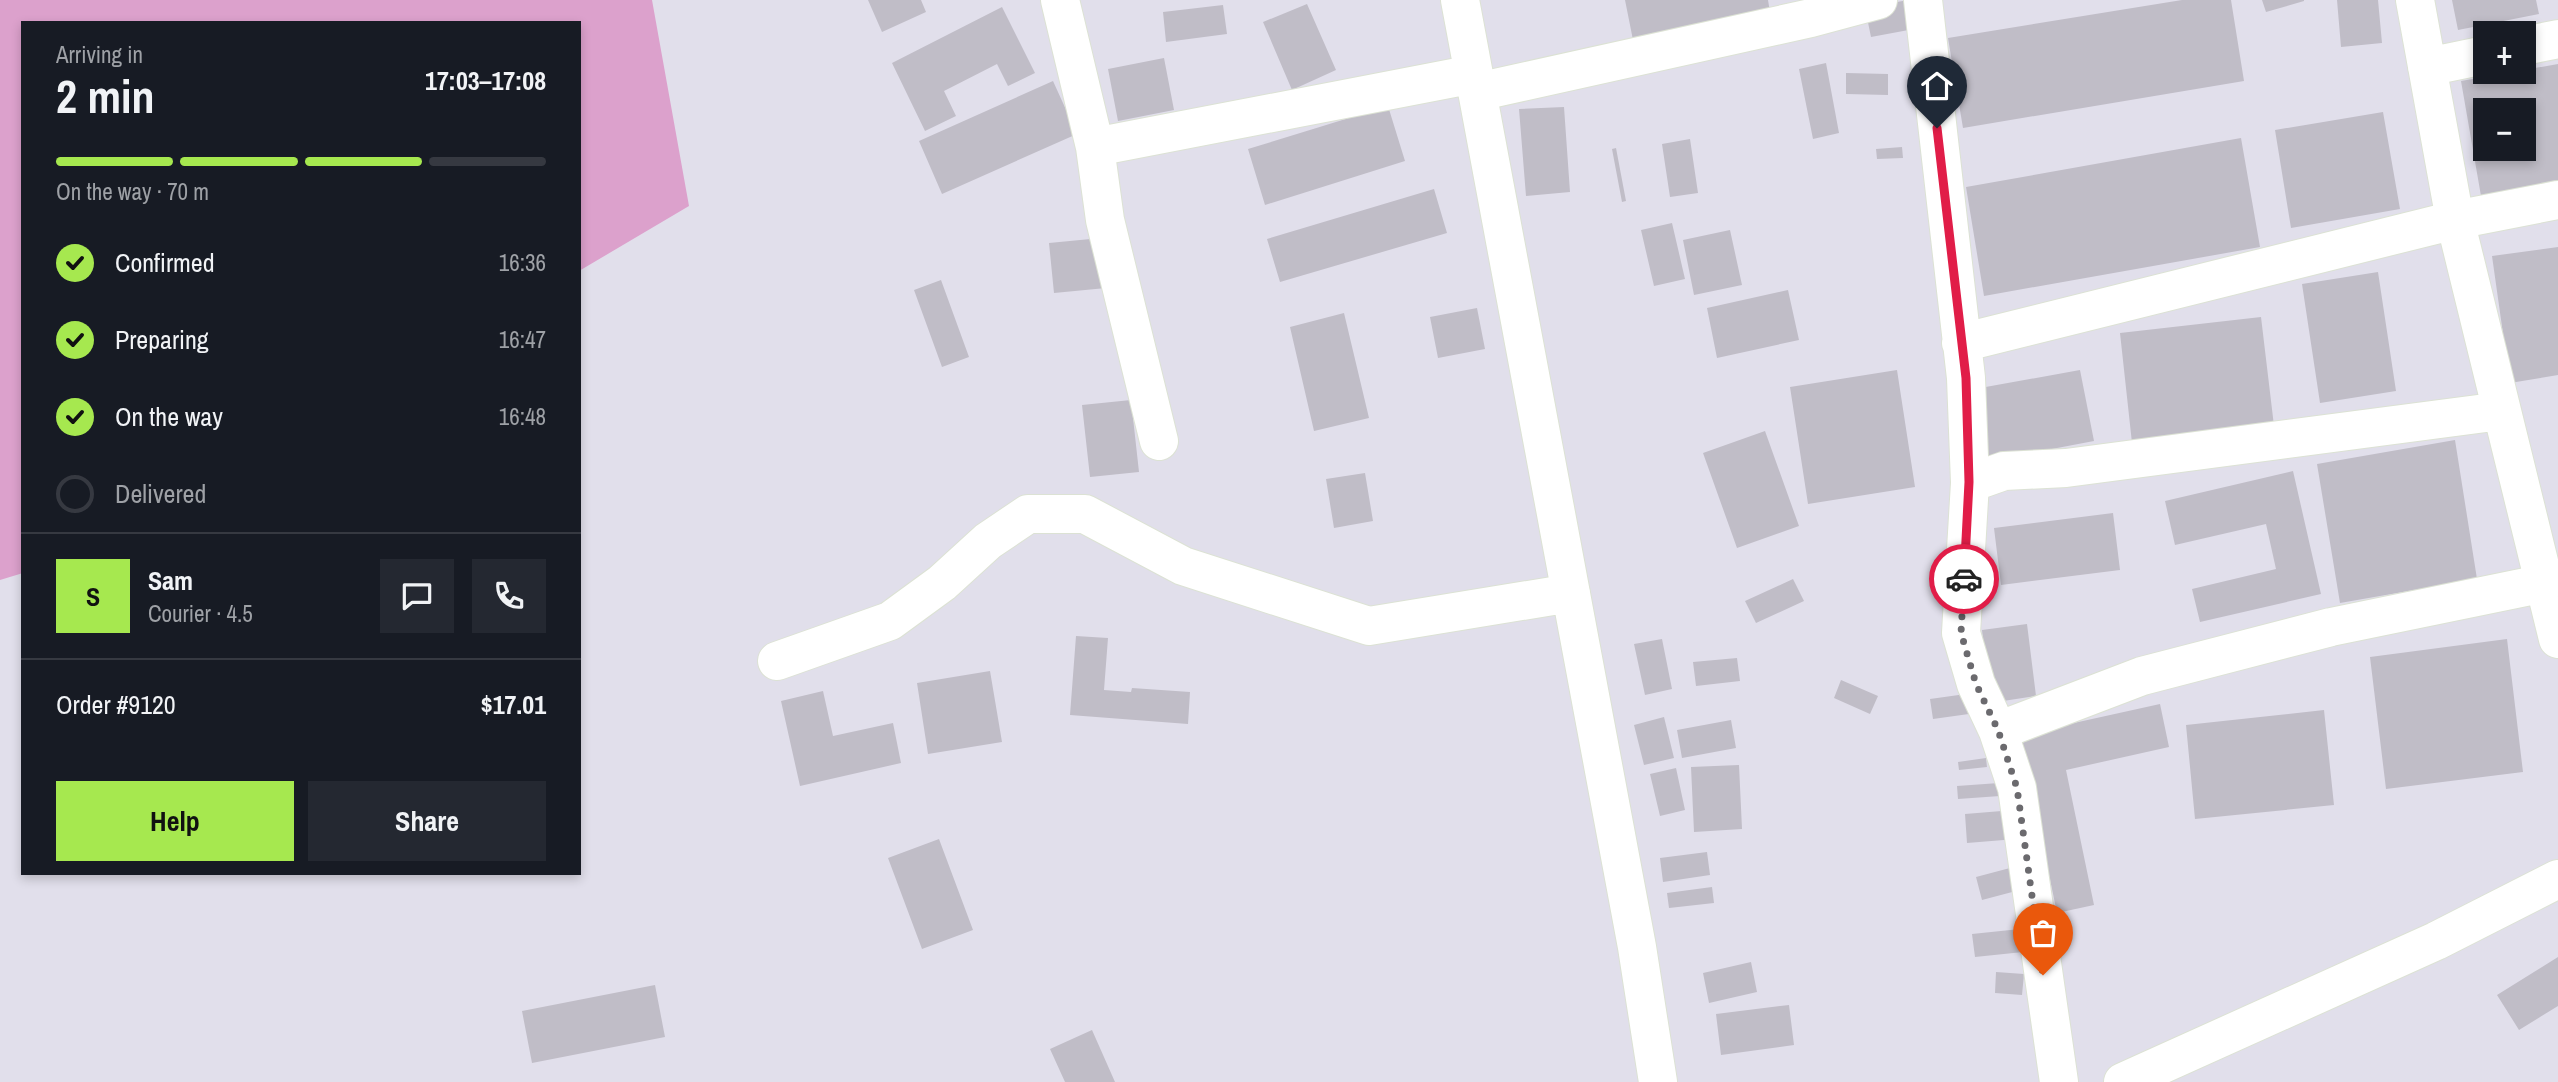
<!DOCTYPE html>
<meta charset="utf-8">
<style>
body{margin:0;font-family:"Archivo Narrow",sans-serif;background:#242831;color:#f1f3f6;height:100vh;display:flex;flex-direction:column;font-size:26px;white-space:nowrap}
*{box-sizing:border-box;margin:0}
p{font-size:23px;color:#9ea1a6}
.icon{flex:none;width:38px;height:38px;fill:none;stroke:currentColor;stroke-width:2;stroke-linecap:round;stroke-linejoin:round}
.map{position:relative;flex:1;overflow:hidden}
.side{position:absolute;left:21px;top:21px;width:560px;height:854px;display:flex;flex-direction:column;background:#171b24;border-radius:0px;box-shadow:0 4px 10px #0003}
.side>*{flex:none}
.tools{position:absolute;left:2473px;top:21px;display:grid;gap:14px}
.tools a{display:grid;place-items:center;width:63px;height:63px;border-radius:0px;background:#171b24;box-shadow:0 4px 10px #0003;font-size:35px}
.pin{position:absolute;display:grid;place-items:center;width:60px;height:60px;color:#fff;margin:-72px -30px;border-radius:50% 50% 50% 0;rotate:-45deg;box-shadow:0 0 7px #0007}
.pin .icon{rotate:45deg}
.courier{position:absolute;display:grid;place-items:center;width:70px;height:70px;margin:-35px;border:5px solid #e11d48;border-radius:50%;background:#fff;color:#222;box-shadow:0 2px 9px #0007}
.summary em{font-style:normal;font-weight:700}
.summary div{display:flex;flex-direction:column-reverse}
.summary{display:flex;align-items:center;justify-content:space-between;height:119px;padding:0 35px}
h1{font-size:46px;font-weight:700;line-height:52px}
.bar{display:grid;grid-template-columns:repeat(4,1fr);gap:10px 7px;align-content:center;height:84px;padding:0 35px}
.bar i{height:9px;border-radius:5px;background:#363941}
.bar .active{background:#a6e84f}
.bar p{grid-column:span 4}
.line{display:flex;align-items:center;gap:18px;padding:0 35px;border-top:2px solid #363941}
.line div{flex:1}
.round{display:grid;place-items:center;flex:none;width:74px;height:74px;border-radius:0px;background:#242831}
ol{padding:0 35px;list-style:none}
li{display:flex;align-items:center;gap:21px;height:77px}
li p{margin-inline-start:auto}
li .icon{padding:7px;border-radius:50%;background:#a6e84f;color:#111;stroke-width:4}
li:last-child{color:#9ea1a6}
li i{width:38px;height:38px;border:4px solid #363941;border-radius:50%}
.action{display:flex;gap:14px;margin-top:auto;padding:14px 35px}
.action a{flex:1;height:80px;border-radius:0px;background:#a6e84f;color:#111;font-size:28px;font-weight:700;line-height:80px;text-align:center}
.action a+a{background:#242831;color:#f1f3f6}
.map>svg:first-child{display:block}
.green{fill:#dca1cc}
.building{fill:#c0bdc7;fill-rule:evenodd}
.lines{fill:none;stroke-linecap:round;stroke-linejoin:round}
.minor-casing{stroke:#dce2d4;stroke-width:40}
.minor{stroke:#fff;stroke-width:38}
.done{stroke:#6b6a6e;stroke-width:7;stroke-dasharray:0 12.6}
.route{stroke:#e11d48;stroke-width:9}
</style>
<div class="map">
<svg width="2558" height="1082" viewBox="0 0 2558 1082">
<rect width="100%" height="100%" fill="#e1dfeb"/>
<path class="green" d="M0 0H652L689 206 579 271V23H23V573L0 580Z"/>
<path class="building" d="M868 0H921L926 12 882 32Z
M1625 0H1768L1770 12 1633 40Z
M1908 0 1914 29 1871 37 1865 8Z
M2182 0H2231L2244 81 1963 128 1948 38Z
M2262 0H2304V1L2266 12Z
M2337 0H2378L2382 43 2341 47Z
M2452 0H2536L2539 14 2458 30Z
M1307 4 1336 70 1292 90 1263 22Z
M1223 5 1227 34 1166 42 1163 12Z
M1002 7 1035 73 1008 86 997 64 944 91 956 116 925 131 892 63Z
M1164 58 1174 110 1118 121 1108 69Z
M1826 63 1839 133 1813 139 1799 69Z
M2558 64V182L2481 196 2461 81ZM2485 110H2524V149H2485Z
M1846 73 1888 74V95L1846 94Z
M1053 81 1077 134 942 194 919 141Z
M1388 106 1405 161 1265 205 1248 149Z
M1564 107 1570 192 1526 196 1519 109Z
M2383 112 2400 209 2291 228 2275 130Z
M2241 138 2260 247 1984 296 1966 187Z
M1690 139 1698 193 1670 197 1662 144Z
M1902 147 1903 158 1877 159 1876 149Z
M1616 148 1626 201 1622 202 1612 149Z
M1434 189 1447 233 1280 282 1267 239Z
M1672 223 1685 279 1654 286 1641 230Z
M1730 230 1742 285 1694 295 1683 240Z
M1101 238 1106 288 1054 293 1049 243Z
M2558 247V375L2510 383 2492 256Z
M2378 272 2396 391 2320 403 2302 284Z
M941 280 969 357 942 367 914 290Z
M1788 290 1799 340 1717 358 1707 308Z
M1477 308 1485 349 1438 358 1430 317Z
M1344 313 1369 418 1314 431 1290 327Z
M2261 317 2274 426 2132 443 2120 333Z
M1897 370 1915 487 1808 504 1790 387Z
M2080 370 2094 441 1983 462 1969 390Z
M1131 400 1139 472 1090 477 1082 405Z
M1765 431 1799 526 1737 548 1703 453Z
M2455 440 2477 579 2340 603 2317 464Z
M2293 471 2321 594 2200 622 2192 589 2276 569 2266 524 2175 545 2165 501Z
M1365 473 1373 521 1334 528 1326 479Z
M2113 513 2120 570 2001 585 1994 528Z
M1793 579 1804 601 1756 623 1745 601Z
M2027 624 2036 696 1990 703 1982 630Z
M1076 636 1108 638 1104 690 1131 692 1132 688 1190 692 1188 724 1070 715Z
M1662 639 1672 689 1645 695 1634 644Z
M2507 639 2523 772 2386 789 2370 657Z
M1737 658 1740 681 1696 686 1693 662Z
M990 671 1002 742 928 754 917 683Z
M1841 680 1878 696 1870 714 1834 698Z
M823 691 833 736 893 723 901 763 800 786 781 701Z
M1973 693 1976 713 1933 719 1930 699Z
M2160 704 2169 747 2066 770 2094 905 2057 913 2020 735Z
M2324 710 2334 805 2195 819 2186 725Z
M1664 717 1674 758 1644 765 1634 725Z
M1731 720 1736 748 1682 758 1677 730Z
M1986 758 1987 767 1959 770 1958 762Z
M1739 765 1742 829 1694 832 1691 767Z
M1676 768 1685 810 1660 816 1650 774Z
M1999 783 2000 796 1958 799 1957 786Z
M2014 810 2016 839 1967 843 1965 814Z
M939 839 973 930 922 949 888 858Z
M1707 852 1710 875 1663 882 1660 858Z
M2010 868 2016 891 1982 900 1976 877Z
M1712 887 1714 903 1669 908 1667 893Z
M2020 929 2023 952 1975 957 1972 934Z
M2558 957V1006L2519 1030 2497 995Z
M1751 962 1757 992 1709 1003 1703 973Z
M1996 972 2024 974 2022 995 1995 993Z
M655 985 665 1037 532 1063 522 1011Z
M1789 1005 1794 1045 1721 1055 1716 1014Z
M1092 1030 1115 1082H1065L1050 1049Z"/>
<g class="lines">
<g class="minor-casing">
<path id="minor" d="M1060 0 1095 147 1105 220 1159 441
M1460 0 1637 947 1658 1082
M1923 0 1966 378 1970 483 1961 633 1976 684 1998 731 2017 788 2059 1082
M2415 0 2455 220 2558 639
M2524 46 2558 39
M2427 67 2485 55
M1477 92 1811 18 1878 0
M1095 147 1474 74
M1961 343 2455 220 2558 200
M1970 483 2004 471 2066 468 2501 411
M777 661 890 621 942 583 988 541 1028 514H1085L1183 566 1369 626 1571 593
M1998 731 2142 676 2331 627 2545 583
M2123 1082 2436 941 2558 879"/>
</g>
<use href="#minor" class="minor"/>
</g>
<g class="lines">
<path class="done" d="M1964 579 1961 633 1976 684 1998 730 2017 788 2043 975"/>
<path class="route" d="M1937 128 1966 378 1969 482 1964 579"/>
</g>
</svg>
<div class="tools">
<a>+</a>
<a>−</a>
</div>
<div class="pin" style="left:2043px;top:975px;background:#ea580c"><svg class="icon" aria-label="bag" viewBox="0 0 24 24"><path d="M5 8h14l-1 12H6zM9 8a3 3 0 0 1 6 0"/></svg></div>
<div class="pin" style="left:1937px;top:128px;background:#1f2937"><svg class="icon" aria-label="home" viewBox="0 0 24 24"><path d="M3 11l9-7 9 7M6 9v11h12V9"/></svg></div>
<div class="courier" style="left:1964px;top:579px"><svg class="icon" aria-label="car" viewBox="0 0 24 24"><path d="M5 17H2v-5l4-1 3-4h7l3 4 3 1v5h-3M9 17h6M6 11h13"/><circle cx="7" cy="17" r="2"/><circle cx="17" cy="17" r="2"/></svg></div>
<section class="side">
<div class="summary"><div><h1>2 min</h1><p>Arriving in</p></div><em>17:03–17:08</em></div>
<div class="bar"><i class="active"></i><i class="active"></i><i class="active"></i><i></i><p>On the way · 70 m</p></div>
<ol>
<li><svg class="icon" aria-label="check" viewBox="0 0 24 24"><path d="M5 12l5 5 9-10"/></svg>Confirmed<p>16:36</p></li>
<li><svg class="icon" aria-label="check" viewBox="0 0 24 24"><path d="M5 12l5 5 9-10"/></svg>Preparing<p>16:47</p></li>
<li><svg class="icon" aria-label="check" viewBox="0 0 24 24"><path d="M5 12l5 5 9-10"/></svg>On the way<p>16:48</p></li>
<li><i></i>Delivered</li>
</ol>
<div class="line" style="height:126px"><b class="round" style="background:#a6e84f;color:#111">S</b><div><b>Sam</b><p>Courier · 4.5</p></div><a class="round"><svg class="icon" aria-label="chat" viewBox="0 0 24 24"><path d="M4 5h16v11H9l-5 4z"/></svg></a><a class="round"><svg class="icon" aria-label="phone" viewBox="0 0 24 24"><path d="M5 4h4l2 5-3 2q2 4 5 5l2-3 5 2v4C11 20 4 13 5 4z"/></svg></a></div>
<div class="line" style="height:91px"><div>Order #9120</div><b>$17.01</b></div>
<div class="action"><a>Help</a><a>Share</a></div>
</section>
</div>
